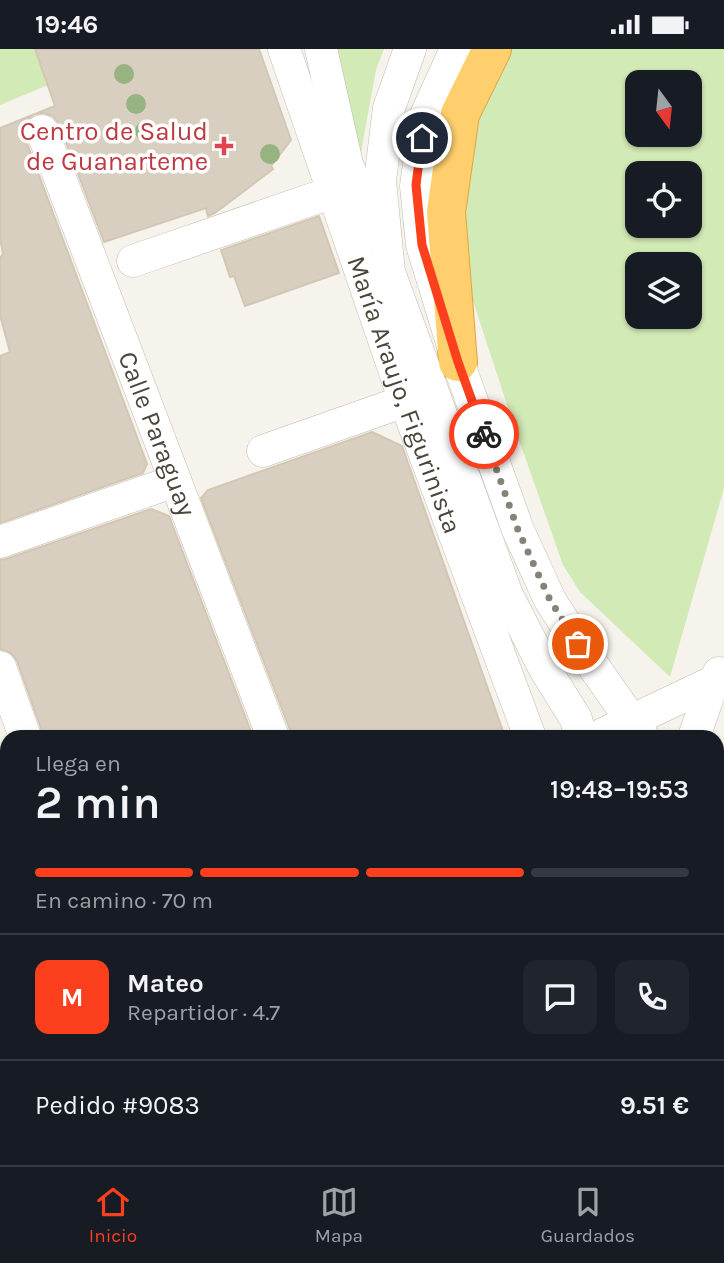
<!DOCTYPE html>
<html lang="es">
<meta charset="utf-8">
<style>
body{margin:0;font-family:Karla,sans-serif;background:#20242c;color:#f1f3f6;height:100vh;display:flex;flex-direction:column;font-size:26px;white-space:nowrap}
*{box-sizing:border-box;margin:0}
p{font-size:23px;color:#9ea1a6}
.icon{flex:none;width:38px;height:38px;fill:none;stroke:currentColor;stroke-width:2;stroke-linecap:round;stroke-linejoin:round}
.map{position:relative;flex:1;overflow:hidden}
.panel{position:absolute;left:0px;top:681px;width:724px;height:436px;display:flex;flex-direction:column;background:#171b24;border-radius:21px 21px 0 0;box-shadow:0 2px 5px #0004}
.panel>*{flex:none}
.needle{width:46px;rotate:165deg}
.controls{position:absolute;left:625px;top:21px;display:grid;gap:14px}
.controls a{display:grid;place-items:center;width:77px;height:77px;border-radius:14px;background:#171b24;box-shadow:0 2px 5px #0004;font-size:35px}
.pin{position:absolute;display:grid;place-items:center;width:60px;height:60px;color:#fff;margin:-30px;border:4px solid #fff;border-radius:50%;box-shadow:0 2px 7px #0007}
.courier{position:absolute;display:grid;place-items:center;width:70px;height:70px;margin:-35px;border:5px solid #fc3f1d;border-radius:50%;background:#fff;color:#222;box-shadow:0 2px 9px #0007}
.overview em{font-style:normal;font-weight:600}
.overview div{display:flex;flex-direction:column-reverse}
.overview{display:flex;align-items:center;justify-content:space-between;height:119px;padding:0 35px}
h1{font-size:46px;font-weight:600;line-height:52px}
.bar{display:grid;grid-template-columns:repeat(4,1fr);gap:10px 7px;align-content:center;height:84px;padding:0 35px}
.bar i{height:9px;border-radius:5px;background:#363941}
.bar .on{background:#fc3f1d}
.bar p{grid-column:span 4}
.line{display:flex;align-items:center;gap:18px;padding:0 35px;border-top:2px solid #363941}
.line div{flex:1}
.round{display:grid;place-items:center;flex:none;width:74px;height:74px;border-radius:14px;background:#20242c}
.status{display:flex;justify-content:space-between;align-items:center;height:49px;padding:0 35px;background:#171b24;direction:ltr}
.status svg{height:19px;fill:currentColor}
.tabs{display:flex;justify-content:space-around;align-items:center;height:98px;border-top:2px solid #363941;background:#171b24;font-size:19px;color:#9ea1a6}
.tabs a{display:grid;justify-items:center;gap:4px}
.tabs .on{color:#fc3f1d}
.map>svg:first-child{display:block}
.green{fill:#d2eab5;fill-rule:evenodd}
.building{fill:#d8cfc1;stroke:#d3c7b4;stroke-width:2}
.lines{fill:none;stroke-linecap:round;stroke-linejoin:round}
.minor-casing{stroke:#c2bbae;stroke-width:33}
.highway-casing{stroke:#e0a43c;stroke-width:40}
.minor{stroke:#fff;stroke-width:32}
.highway{stroke:#ffcf6e;stroke-width:38}
.tree{fill:#97b381}
.done{stroke:#878178;stroke-width:7;stroke-dasharray:0 12.6}
.route{stroke:#fc3f1d;stroke-width:9}
.health-dot{fill:#e0444e;stroke:#fff;stroke-width:2.5}
.labels{text-anchor:middle;stroke-width:7;stroke-linejoin:round;paint-order:stroke}
.health-label{font-size:26px;fill:#be3a42;stroke:#fff;text-anchor:end}
.street-label{font-size:26px;fill:#4b4439;stroke:#fff}
</style>
<div class="status"><b>19:46</b><svg viewBox="0 0 49 12"><path d="M0 12V9h3v3zM5 12V6h3v6zM10 12V3h3v9zM15 12V0h3v12zM26 1h20v11H26zM47 4h2v5h-2z"/></svg></div>
<div class="map">
<svg width="724" height="1116" viewBox="0 0 724 1116">
<rect width="100%" height="100%" fill="#f6f3ec"/>
<path class="green" d="M0 0H35L48 36 0 56Z
M332 0H384L376 21 361 103 359 104Z
M508 0H724V439L670 628 580 543 563 516 513 374 470 243 456 185 481 54ZM637 33H690V86H637ZM637 124H690V177H637ZM637 215H690V268H637Z"/>
<path class="building" d="M35 0H259L291 91 271 117 273 120 215 164 208 167 206 159 104 193 59 75 53 67 44 64 35 65 27 71 24 80 25 89 147 415 143 424 0 474V307L10 303 0 266V209L3 205 0 189V79L55 57Z
M319 167 339 224 245 257 234 227 230 228 221 201Z
M372 383 402 397 505 688H291L290 681 201 449 208 441Z
M151 460 169 467 253 688H43L42 682 17 612 11 604 0 600V511L6 510Z"/>
<g class="lines">
<g class="minor-casing">
<g id="minor">
<path id="s1" d="M284 0 405 352 530 688"/>
<path d="M321 0 347 115 375 187"/>
<path d="M410 0 389 59 380 132 389 223 507 546 545 620 576 670 581 688"/>
<path d="M456 0 426 66 416 137 422 196 458 313 518 481 550 551 578 595 643 688"/>
<path id="s2" d="M42 82 273 688"/>
<path d="M133 212 333 143"/>
<path d="M263 402 405 352"/>
<path d="M0 493 175 432"/>
<path d="M0 618 25 688"/>
<path d="M597 688 713 633"/>
<path d="M694 688 713 633 719 624"/>
<path d="M0 739 7 737"/>
<path d="M718 786 724 790"/>
<path d="M0 1001 7 998"/>
<path d="M718 1055 724 1058"/>
<path d="M704 1110 705 1116"/>
<path d="M58 1116 62 1110"/>
<path d="M440 1116 444 1110"/>
<path d="M485 1116 490 1110"/>
</g>
</g>
<g class="highway-casing">
<path id="highway" d="M458 313 446 163 460 65 492 0"/>
</g>
<use href="#minor" class="minor"/>
<use href="#highway" class="highway"/>
</g>
<g class="tree">
<circle cx="124" cy="25" r="10"/>
<circle cx="136" cy="55" r="10"/>
<circle cx="145" cy="82" r="10"/>
<circle cx="270" cy="105" r="10"/>
</g>
<g class="lines">
<path class="done" d="M484 385 518 481 550 551 578 595"/>
<path class="route" d="M422 89 416 136 422 196 458 313 484 385"/>
</g>
<path class="health-dot" d="M220.5 86.5h7v7h7v7h-7v7h-7v-7h-7v-7h7z"/>
<g class="labels">
<g class="health-label">
<text x="208" y="91">Centro de Salud<tspan x="208" dy="30">de Guanarteme</tspan></text>
</g>
<g class="street-label">
<text dy="9" stroke="none"><textPath href="#s1" startOffset="366">María Araujo, Figurinista</textPath></text>
<text dy="9" stroke="none"><textPath href="#s2" startOffset="324">Calle Paraguay</textPath></text>
</g>
</g>
</svg>
<div class="controls">
<a><svg class="needle" viewBox="-14 -14 28 28"><path d="M0-13l5 13h-10z" fill="#e53935"/><path d="M0 13l5-13h-10z" fill="#9ea1a6"/></svg></a>
<a><svg class="icon" aria-label="locate" viewBox="0 0 24 24"><circle cx="12" cy="12" r="6"/><path d="M12 2v4M12 18v4M2 12h4M18 12h4"/></svg></a>
<a><svg class="icon" aria-label="layers" viewBox="0 0 24 24"><path d="M12 4l9 5-9 5-9-5zM3 14l9 5 9-5"/></svg></a>
</div>
<div class="pin" style="left:578px;top:595px;background:#ea580c"><svg class="icon" aria-label="bag" viewBox="0 0 24 24"><path d="M5 8h14l-1 12H6zM9 8a3 3 0 0 1 6 0"/></svg></div>
<div class="pin" style="left:422px;top:89px;background:#1f2937"><svg class="icon" aria-label="home" viewBox="0 0 24 24"><path d="M3 11l9-7 9 7M6 9v11h12V9"/></svg></div>
<div class="courier" style="left:484px;top:385px"><svg class="icon" aria-label="bike" viewBox="0 0 24 24"><circle cx="6" cy="16" r="4"/><circle cx="18" cy="16" r="4"/><path d="M6 16l4-8h5l3 8M10 8l3 8H6M13 5h3"/></svg></div>
<section class="panel">
<div class="overview"><div><h1>2 min</h1><p>Llega en</p></div><em>19:48–19:53</em></div>
<div class="bar"><i class="on"></i><i class="on"></i><i class="on"></i><i></i><p>En camino · 70 m</p></div>
<div class="line" style="height:126px"><b class="round" style="background:#fc3f1d;color:#fff">M</b><div><b>Mateo</b><p>Repartidor · 4.7</p></div><a class="round"><svg class="icon" aria-label="chat" viewBox="0 0 24 24"><path d="M4 5h16v11H9l-5 4z"/></svg></a><a class="round"><svg class="icon" aria-label="phone" viewBox="0 0 24 24"><path d="M5 4h4l2 5-3 2q2 4 5 5l2-3 5 2v4C11 20 4 13 5 4z"/></svg></a></div>
<div class="line" style="height:91px"><div>Pedido #9083</div><b>9.51 €</b></div>
</section>
</div>
<nav class="tabs">
<a class="on"><svg class="icon" aria-label="home" viewBox="0 0 24 24"><path d="M3 11l9-7 9 7M6 9v11h12V9"/></svg>Inicio</a>
<a><svg class="icon" aria-label="map" viewBox="0 0 24 24"><path d="M3 6l6-2 6 2 6-2v14l-6 2-6-2-6 2zM9 4v14M15 6v14"/></svg>Mapa</a>
<a><svg class="icon" aria-label="saved" viewBox="0 0 24 24"><path d="M7 4h10v16l-5-4-5 4z"/></svg>Guardados</a>
</nav>
